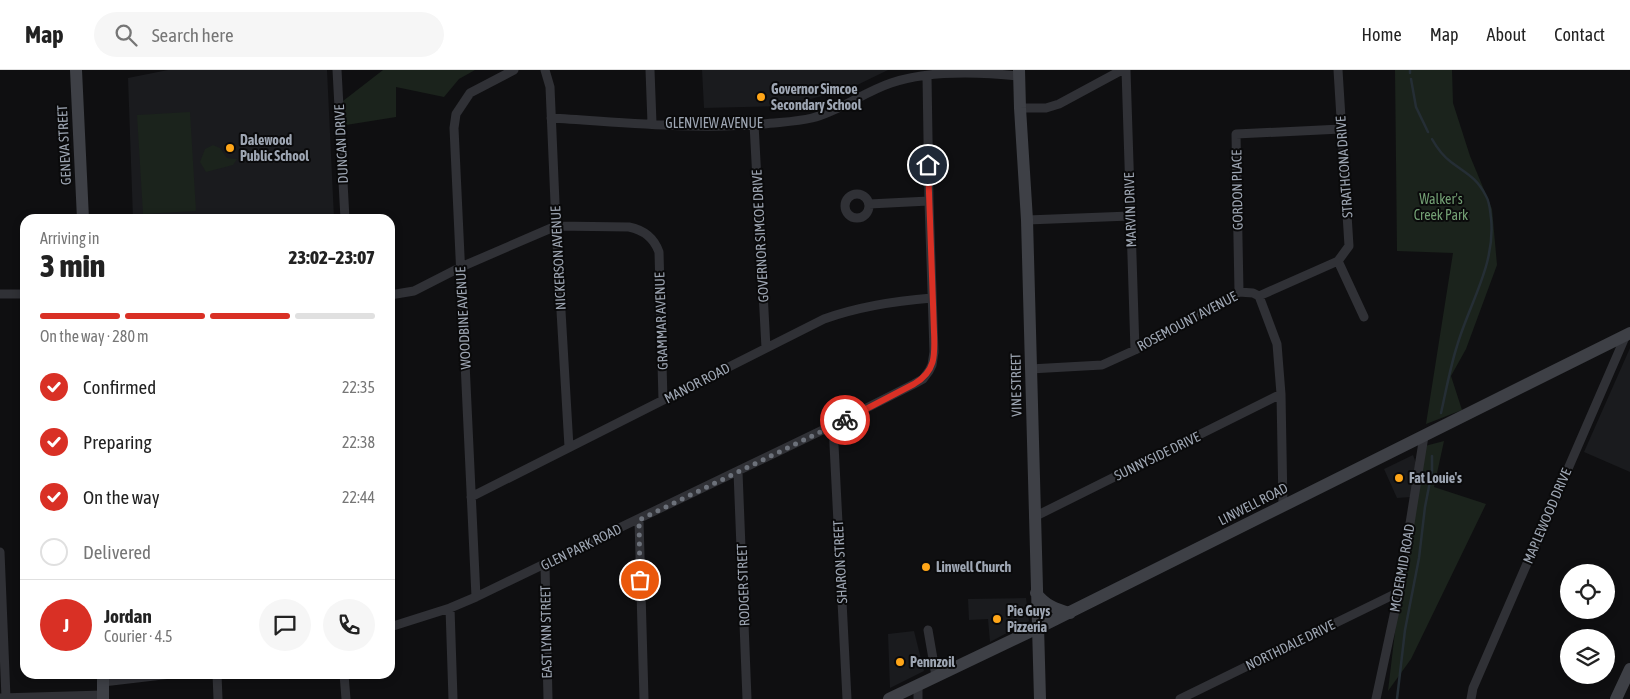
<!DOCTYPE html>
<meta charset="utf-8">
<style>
body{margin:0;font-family:"Asap Condensed",sans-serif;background:#f6f6f6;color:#222;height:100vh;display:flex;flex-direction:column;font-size:19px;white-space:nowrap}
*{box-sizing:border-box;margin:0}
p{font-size:16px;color:#767676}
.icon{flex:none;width:28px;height:28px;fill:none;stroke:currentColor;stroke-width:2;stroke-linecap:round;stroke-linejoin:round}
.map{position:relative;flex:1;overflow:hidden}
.details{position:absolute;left:20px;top:144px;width:375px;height:465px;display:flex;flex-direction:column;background:#fff;border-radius:15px;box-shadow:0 2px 8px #0003}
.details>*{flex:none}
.buttons{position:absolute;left:1560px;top:494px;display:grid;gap:10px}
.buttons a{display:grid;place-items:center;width:55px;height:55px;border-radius:50%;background:#fff;box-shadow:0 2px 8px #0003;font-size:25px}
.pin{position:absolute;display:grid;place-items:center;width:42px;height:42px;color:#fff;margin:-21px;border:2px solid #fff;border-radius:50%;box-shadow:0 1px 5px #0007}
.courier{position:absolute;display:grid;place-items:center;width:50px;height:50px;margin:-25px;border:4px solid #d93025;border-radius:50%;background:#fff;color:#222;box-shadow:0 1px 6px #0007}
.headline em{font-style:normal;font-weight:800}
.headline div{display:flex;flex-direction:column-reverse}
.headline{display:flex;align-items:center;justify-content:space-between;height:85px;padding:0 20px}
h1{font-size:32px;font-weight:800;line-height:38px}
.bar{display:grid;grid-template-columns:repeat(4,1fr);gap:8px 5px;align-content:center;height:60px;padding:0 20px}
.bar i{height:6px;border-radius:4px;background:#e0e0e0}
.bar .on{background:#d93025}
.bar p{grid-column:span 4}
.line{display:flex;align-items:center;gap:12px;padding:0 20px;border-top:1px solid #e0e0e0}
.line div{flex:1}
.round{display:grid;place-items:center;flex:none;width:52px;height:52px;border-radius:26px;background:#f6f6f6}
ol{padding:0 20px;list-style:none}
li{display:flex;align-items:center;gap:15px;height:55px}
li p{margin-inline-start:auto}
li .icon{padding:5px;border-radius:50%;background:#d93025;color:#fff;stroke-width:4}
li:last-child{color:#767676}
li i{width:28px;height:28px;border:2px solid #e0e0e0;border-radius:50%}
header{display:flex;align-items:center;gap:30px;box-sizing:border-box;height:70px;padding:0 25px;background:#fff;border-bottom:1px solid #e0e0e0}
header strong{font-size:24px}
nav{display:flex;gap:28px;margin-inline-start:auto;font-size:18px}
.search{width:350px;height:45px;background:#f6f6f6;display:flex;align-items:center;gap:12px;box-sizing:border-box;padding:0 18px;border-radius:28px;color:#767676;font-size:19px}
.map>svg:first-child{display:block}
.built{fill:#1a1b1e}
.green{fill:#1b231c}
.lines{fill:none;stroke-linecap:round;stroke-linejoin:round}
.stream{stroke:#252e35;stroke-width:2.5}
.street{stroke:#303136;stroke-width:9}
.secondary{stroke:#3e4046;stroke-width:12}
.done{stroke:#6c717a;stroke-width:5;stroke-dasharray:0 9}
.route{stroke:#d93025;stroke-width:6}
.poi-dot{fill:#ffa618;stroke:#0a0a0b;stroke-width:2}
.labels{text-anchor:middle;stroke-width:4;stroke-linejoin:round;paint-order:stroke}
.poi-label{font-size:14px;font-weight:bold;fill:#9ea6b3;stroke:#0a0a0b;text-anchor:start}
.street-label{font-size:14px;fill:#9ea6b3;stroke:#0a0a0b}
.park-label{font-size:14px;fill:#73a074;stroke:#0a0a0b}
</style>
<header>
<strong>Map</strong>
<div class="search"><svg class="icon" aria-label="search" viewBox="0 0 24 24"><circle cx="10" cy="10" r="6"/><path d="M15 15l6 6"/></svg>Search here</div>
<nav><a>Home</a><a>Map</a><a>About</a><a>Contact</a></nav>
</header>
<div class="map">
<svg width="1630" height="629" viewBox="0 0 1630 629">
<rect width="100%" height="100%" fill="#0f0f11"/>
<path class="built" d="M168 0H327L334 148 133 149 128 8Z
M702 0H888L851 18 785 36 704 38Z
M1630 278V402L1584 382Z
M1413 385 1416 393 1411 427 1397 428 1384 399Z
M1026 528 1029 551 990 572 988 549 969 550 968 529Z
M914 561 924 601 890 618 888 564Z"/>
<path class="green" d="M383 0H475L459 9 444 27 396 17V47L346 55 343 31Z
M1395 0H1452L1453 33 1470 86 1492 139 1497 195 1466 279 1451 306 1462 340 1426 354 1453 183 1397 181Z
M190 42 196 141 143 144 137 45Z
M213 75 220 78 227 88 237 89 233 95 206 102 200 92 205 79Z
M1444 371 1434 417 1486 434 1411 589 1388 621 1411 427 1425 376Z"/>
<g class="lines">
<path class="stream" d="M1410 0V3
M1411 9 1416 37 1428 62
M1432 69C1437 78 1443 86 1451 92 1467 104 1476 107 1486 126 1490 133 1490 141 1491 148 1496 194 1469 234 1457 276 1450 298 1446 321 1441 343
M1397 629 1405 560 1419 488 1425 437 1432 401V386"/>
<path class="street" d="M337 0 345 149
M545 0 550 17 556 156 569 377
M650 0 652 53
M1126 0 1135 280
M1338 0 1349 176 1338 191
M1020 38H1046L1059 34 1122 0
M551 48C621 52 693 60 763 54 779 52 796 52 812 48 840 41 864 22 891 13 929 0 980 2 1019 6
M754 54 766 278
M845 136a12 12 0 1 1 24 0a12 12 0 1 1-24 0Z
M869 134 929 131
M1027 150 1130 146
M1338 191 1364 247
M1239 222 1236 64 1341 59
M0 224H25
M390 225 414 221 461 197 556 156 629 157C644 160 654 168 659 182L663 330
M1259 226 1277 274 1281 324 1283 436
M1259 226 1338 191
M1030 299 1102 295 1135 280 1239 222 1253 223 1259 226
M833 355 847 629
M738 402 747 629
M471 427 824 249C860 236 894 231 932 228
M1034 447 1281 324
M639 450 644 629
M0 482 6 628
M545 495 548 629
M476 527 454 58 456 44 470 23 514 0
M450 538 453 629
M390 557 450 538 476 527 833 355 914 314 923 309 929 301 932 295 934 282 929 131 927 6
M928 560 936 606
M217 604 218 629
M344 604 346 629
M103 612 171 604
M918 616V629
M0 628 103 625
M1180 629 1399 522
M1376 629 1399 522 1424 366
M1471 629 1473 618 1626 265"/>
<path class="secondary" d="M76 0 83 149
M1019 0 1020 38 1027 150 1040 629
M1036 523C1045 535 1055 539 1070 543
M103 604V629
M889 629 1046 554 1630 263
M1616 629 1630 599"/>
</g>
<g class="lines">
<path class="done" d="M640 510 639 450 845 350"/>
<path class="route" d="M845 350 914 314C936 301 935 285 934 262L928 95"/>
</g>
<g class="poi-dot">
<circle cx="761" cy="27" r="5"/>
<circle cx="230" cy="78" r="5"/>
<circle cx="1399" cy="408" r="5"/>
<circle cx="926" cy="497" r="5"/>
<circle cx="997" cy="549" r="5"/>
<circle cx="900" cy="592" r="5"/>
</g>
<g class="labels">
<g class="poi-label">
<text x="771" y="24">Governor Simcoe<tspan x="771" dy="16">Secondary School</tspan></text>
<text x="240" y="75">Dalewood<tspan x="240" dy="16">Public School</tspan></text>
<text x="1409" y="413">Fat Louie's</text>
<text x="936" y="502">Linwell Church</text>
<text x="1007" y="546">Pie Guys<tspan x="1007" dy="16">Pizzeria</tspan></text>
<text x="910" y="597">Pennzoil</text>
</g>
<g class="street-label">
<text x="714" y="58">GLENVIEW AVENUE</text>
<text transform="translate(341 74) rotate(-93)" y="5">DUNCAN DRIVE</text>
<text transform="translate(64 75) rotate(-93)" y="5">GENEVA STREET</text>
<text transform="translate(1344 97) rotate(-94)" y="5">STRATHCONA DRIVE</text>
<text transform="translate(1237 120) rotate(-91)" y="5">GORDON PLACE</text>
<text transform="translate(1130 140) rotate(-92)" y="5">MARVIN DRIVE</text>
<text transform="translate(760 166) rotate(-93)" y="5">GOVERNOR SIMCOE DRIVE</text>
<text transform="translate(558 188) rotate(-93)" y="5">NICKERSON AVENUE</text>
<text transform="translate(463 248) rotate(-93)" y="5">WOODBINE AVENUE</text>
<text transform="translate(661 251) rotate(-92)" y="5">GRAMMAR AVENUE</text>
<text transform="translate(1187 251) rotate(-28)" y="5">ROSEMOUNT AVENUE</text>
<text transform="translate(697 313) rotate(-27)" y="5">MANOR ROAD</text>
<text transform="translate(1016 315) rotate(-91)" y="5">VINE STREET</text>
<text transform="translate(1157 386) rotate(-26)" y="5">SUNNYSIDE DRIVE</text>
<text transform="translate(1253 434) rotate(-27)" y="5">LINWELL ROAD</text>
<text transform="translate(1547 446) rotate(-67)" y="5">MAPLEWOOD DRIVE</text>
<text transform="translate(581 477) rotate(-26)" y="5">GLEN PARK ROAD</text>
<text transform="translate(840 492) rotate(-93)" y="5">SHARON STREET</text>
<text transform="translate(1402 498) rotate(-80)" y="5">MCDERMID ROAD</text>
<text transform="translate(743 515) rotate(-92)" y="5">RODGER STREET</text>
<text transform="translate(546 562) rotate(-91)" y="5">EAST LYNN STREET</text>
<text transform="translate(1290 575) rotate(-26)" y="5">NORTHDALE DRIVE</text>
</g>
<g class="park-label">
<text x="1441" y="134">Walker's<tspan x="1441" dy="16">Creek Park</tspan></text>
</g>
</g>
</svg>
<div class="buttons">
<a><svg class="icon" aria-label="locate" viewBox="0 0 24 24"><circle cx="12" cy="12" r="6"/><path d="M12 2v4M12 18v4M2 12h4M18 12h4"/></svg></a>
<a><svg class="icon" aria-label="layers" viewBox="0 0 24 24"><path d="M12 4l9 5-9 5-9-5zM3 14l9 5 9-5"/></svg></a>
</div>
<div class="pin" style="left:640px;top:510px;background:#ea580c"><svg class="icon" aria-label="bag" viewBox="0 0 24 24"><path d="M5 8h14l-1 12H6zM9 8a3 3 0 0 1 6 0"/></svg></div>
<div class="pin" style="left:928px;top:95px;background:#1f2937"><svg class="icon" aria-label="home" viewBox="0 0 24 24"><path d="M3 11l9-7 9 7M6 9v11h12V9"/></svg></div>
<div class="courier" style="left:845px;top:350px"><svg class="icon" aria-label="bike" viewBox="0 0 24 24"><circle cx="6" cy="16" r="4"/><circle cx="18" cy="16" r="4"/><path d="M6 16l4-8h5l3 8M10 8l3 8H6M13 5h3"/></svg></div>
<section class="details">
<div class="headline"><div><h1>3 min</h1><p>Arriving in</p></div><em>23:02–23:07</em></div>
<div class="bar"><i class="on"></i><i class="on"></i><i class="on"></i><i></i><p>On the way · 280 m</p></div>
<ol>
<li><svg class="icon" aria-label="check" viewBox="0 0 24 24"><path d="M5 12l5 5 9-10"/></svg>Confirmed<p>22:35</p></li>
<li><svg class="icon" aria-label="check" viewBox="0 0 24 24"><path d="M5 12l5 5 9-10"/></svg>Preparing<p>22:38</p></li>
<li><svg class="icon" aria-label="check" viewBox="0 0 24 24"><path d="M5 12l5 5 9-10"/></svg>On the way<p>22:44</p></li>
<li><i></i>Delivered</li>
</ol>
<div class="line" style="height:90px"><b class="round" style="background:#d93025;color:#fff">J</b><div><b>Jordan</b><p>Courier · 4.5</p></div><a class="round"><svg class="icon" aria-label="chat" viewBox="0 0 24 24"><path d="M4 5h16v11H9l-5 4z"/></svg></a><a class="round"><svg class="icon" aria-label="phone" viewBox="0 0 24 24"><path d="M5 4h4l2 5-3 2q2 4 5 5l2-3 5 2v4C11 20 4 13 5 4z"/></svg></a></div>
</section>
</div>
